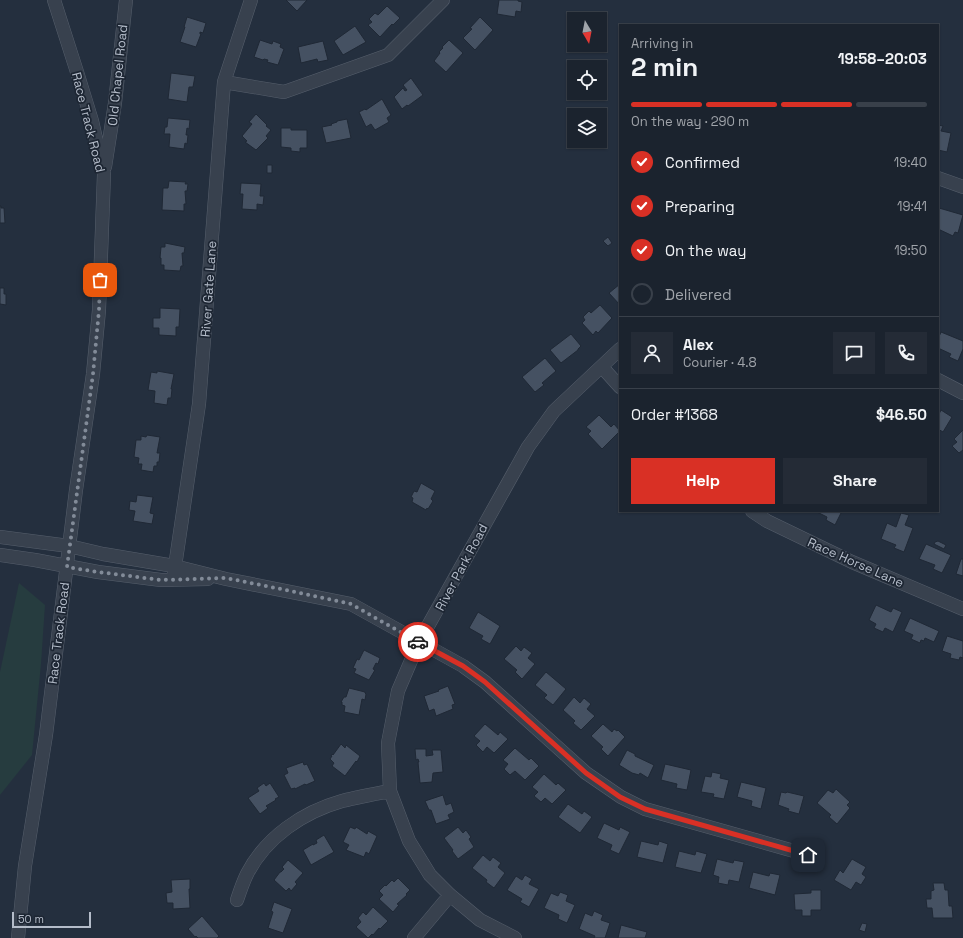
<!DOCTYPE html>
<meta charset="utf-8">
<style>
body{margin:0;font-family:"Space Grotesk",sans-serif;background:#242b36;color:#f1f3f6;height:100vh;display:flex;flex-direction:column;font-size:15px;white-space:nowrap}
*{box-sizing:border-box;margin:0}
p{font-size:13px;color:#a0a4aa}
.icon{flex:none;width:22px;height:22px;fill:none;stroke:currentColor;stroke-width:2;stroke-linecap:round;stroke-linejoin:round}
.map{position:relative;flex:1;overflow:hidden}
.panel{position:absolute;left:619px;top:24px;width:320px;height:488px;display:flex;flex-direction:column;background:#1b232e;border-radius:0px;box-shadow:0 1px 3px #0004,0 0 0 1px #39404a}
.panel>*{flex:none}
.needle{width:26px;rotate:170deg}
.fabs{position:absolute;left:567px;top:12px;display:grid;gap:8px}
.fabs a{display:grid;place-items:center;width:40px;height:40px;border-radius:0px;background:#1b232e;box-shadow:0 1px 3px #0004,0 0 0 1px #39404a;font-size:20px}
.scale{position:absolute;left:12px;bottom:10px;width:79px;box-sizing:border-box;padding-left:4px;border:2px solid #b4bcc9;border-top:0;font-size:11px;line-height:14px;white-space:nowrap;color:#b4bcc9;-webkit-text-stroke:3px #1d2633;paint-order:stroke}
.pin{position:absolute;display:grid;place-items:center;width:34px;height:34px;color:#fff;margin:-17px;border-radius:8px;box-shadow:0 2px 6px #0006}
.courier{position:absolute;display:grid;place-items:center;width:40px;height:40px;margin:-20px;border:3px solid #d93025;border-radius:50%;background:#fff;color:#222;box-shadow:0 1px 5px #0007}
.head em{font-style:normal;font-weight:600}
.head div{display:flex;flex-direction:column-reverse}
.head{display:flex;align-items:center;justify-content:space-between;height:68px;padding:0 12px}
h1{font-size:26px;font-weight:600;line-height:30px}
.bar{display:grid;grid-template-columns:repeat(4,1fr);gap:6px 4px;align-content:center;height:48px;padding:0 12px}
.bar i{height:5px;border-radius:3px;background:#39404a}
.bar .selected{background:#d93025}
.bar p{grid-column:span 4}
.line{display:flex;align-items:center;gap:10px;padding:0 12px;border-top:1px solid #39404a}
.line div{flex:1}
.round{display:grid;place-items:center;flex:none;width:42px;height:42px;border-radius:0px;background:#242b36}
ol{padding:0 12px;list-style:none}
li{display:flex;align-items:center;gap:12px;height:44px}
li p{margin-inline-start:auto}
li .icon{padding:4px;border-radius:50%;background:#d93025;color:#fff;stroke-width:4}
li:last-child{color:#a0a4aa}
li i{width:22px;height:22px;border:2px solid #39404a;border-radius:50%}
.action{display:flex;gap:8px;margin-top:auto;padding:8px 12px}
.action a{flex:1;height:46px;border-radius:0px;background:#d93025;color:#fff;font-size:16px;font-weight:600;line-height:46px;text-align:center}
.action a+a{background:#242b36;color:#f1f3f6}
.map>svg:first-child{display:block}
.green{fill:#263c3f}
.building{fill:#455162;stroke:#1f2835}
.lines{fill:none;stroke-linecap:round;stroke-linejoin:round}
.minor-casing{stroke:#565f6c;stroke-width:14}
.minor{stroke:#38414e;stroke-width:13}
.done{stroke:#828b98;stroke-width:4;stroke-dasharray:0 7.2}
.route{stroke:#d93025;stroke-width:5}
.labels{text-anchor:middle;stroke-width:3.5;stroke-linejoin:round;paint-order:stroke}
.street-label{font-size:13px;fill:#b4bcc9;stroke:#1d2633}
</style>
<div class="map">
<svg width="963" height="938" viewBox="0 0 963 938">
<rect width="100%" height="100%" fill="#242f3e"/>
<path class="green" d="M19 583 45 605 41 664 32 755 0 795V672Z"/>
<path class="building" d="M286 0H307L297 11Z
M499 0H518V1L522 2 521 12 516 11 515 17 497 14Z
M387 6 400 18 393 25 392 24 380 37 368 25 372 22 369 19 375 13 378 15Z
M187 17 206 23 203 33 200 32V34H201L196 47 180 42 185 27H184Z
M480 17 493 30 475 50 463 38 472 29 470 28Z
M355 26 366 42 343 55 334 41Z
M260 40 272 44 273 41 281 44 280 47 284 49 278 65 267 62 268 60 264 59 263 60 254 57Z
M449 40 463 53 446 72 434 61 440 53 439 52 443 48 442 47Z
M323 41 328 60 318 62 317 59 301 63 298 47Z
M171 73 195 76 193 87H189L187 102 168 99Z
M411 78 423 95 408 106 407 105 402 109 394 97 403 88 405 91 407 90 403 85Z
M382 99 391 115 387 118 389 122 375 130 371 124 366 127 359 112 365 109 366 110Z
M256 114 267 125 266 126 271 130 266 136 268 138 256 150 245 142 247 141 242 136 252 124 249 122Z
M168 118 190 120 189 129 187 128 186 135H188L187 144 185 143 184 149 169 147 170 134H164L165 127H167Z
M347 119 351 138 326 143 322 127 332 125 331 124 337 122V121Z
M938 125 943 126 941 131 951 133 947 152 938 150Z
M281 128H291V130H307V148H300V152L291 151V148L281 147Z
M267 165H272V173H267Z
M169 181 186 182 185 184H188L187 191H185L186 204H184V211L162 210 163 188H168Z
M241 183 261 184 260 196H264L263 205 257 204V210L242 209 243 194H240Z
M0 206H1V208H4L5 223H0Z
M939 208 963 215 958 233 955 232 953 236 938 229V213Z
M608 237 612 243 608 246 603 241Z
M165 243 185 247 184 253H182L183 266H181L180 271 164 270V265H161V258H160L161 247H165Z
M620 284V305L609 293Z
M0 288H4V294H6V305L0 304Z
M600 305 612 318 598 333 596 331 593 335 582 323 585 320 583 317 589 311 591 313Z
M160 308 180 309 179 327H176V336L159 335V328H153V318H160Z
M941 332 963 341V349L958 361 949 357 951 354 938 348V339Z
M571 334 581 346 578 349V350L561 363 550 350Z
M545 358 556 371 542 383 544 385 535 392 522 377Z
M157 371 174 374 171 389H172L171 398H168L167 405 154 403 155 391 148 390 151 372 157 373Z
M941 410 952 417 943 432 938 429V413L939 414Z
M599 415 611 427 614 424 620 431 602 449 588 434 591 431 586 427Z
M963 430V450L959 453 952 446 957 442 954 439Z
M147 435 160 437 157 453H160L159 462H157V466H154L153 472 141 470 142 464H138L139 458 134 457 136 440H141V436L146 437Z
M421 483 435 491 431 499 433 501 428 509 427 508 426 510 412 502 413 498 411 497 414 491 417 492Z
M137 495 153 497 150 513 154 514 152 524 133 521 135 511 129 510 130 501 136 502Z
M815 511H842L835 525 826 520 827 517Z
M901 513 909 515 905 525 913 528 904 552 894 548 896 545 881 539 887 523 896 527Z
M938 541 946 545 944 549 934 544 935 542Z
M926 544 951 555 942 573 933 569 935 565 919 559Z
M961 559H963V576L956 574Z
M876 605 891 612 893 608 902 612 893 632 885 628 883 632 874 628 876 624 869 620Z
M478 612 500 626 490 644 481 639 483 636 469 628Z
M910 618 939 631 934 642 925 638 924 641 921 640 920 643 911 639 913 635 904 631Z
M947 636 963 641V658L960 657 959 660 950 658 951 654 942 651Z
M516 646 521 651 524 647 532 653 528 658 535 664 522 679 515 672 517 670 504 659Z
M364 650 380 658 378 664 376 663 373 669 375 670 369 680 354 673 356 669 353 668 357 659 359 660Z
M546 672 566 689 553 705 544 698 547 695 535 685Z
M448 686 455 704 452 705 453 709 436 716 434 709 429 711 424 696 439 691 438 690Z
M349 688 365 692V693L366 694 365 700 362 699 359 715 344 712 345 706 342 705V702H341L344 697H346Z
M574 697 580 703 584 698 591 704 587 709 595 716 581 730 573 723 575 721 563 710Z
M485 724 498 735 500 732 508 739 494 753 487 747 483 752 476 745 480 741 474 736Z
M603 724 612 732 614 729 617 731 618 730 625 737 608 756 601 749 603 747 591 736Z
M341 744 345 748 346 745 360 756 357 762 356 761 345 776 332 766 334 763 330 759 332 756H331L332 754 333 755Z
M515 748 529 760 531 758 539 766 525 780 515 771 510 775 504 769 508 764 503 760Z
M415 749H426V756L433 755 432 750H441L443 772 433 773 432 782 420 783 418 762H419L418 759 416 760Z
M627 750 635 754V756L654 765 648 778 640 773 639 775 632 773 619 765Z
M303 762 304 765 307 764 315 781 306 785 305 784 295 789V788L291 789 284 775 288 773 286 768Z
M665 764 691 770 687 790 676 788 677 784 661 780Z
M712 772 721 774 720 778 729 780 724 799 713 797 714 794 701 792 705 776 711 777Z
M544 774 556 785 558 783 566 790 552 804 545 798 541 802 534 796 538 792 532 787Z
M741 782 766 788 761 809 751 806 752 801 737 797Z
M264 783 266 786 270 783 279 797 275 799 276 800 266 806 268 808 260 814 248 798 259 791 257 788Z
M836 789 850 802 847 805 850 808 837 824 829 817 831 815 817 803 828 790 833 793Z
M781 792 786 793 787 792 804 796 799 814 788 811 789 809 778 805Z
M443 795 446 805 451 803 454 812 448 815 450 819 436 824 431 810H429L425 801Z
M568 804 582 814 584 811 592 817 580 833 558 817Z
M604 823 619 830 620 827 630 832 619 854 610 850 612 845 597 838Z
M350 827 355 829 356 827 367 834 368 831 377 836 369 854 366 852 364 857 346 850 349 845 343 842Z
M458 827 463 833 466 830 471 837 469 839 474 847 458 859 452 851 453 850 444 838Z
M324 835 334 852 311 865 303 850 313 844V845L317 843 316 840Z
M641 841 658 845 659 841 668 844 663 863 637 857Z
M679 851 695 855 696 851 707 854 701 873 675 867Z
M483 855 490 861 493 857 501 863 498 867 505 873 494 888 486 882 487 880 472 868Z
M717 859 733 863 734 860 744 862 739 882 729 880 728 885 718 883 719 877 713 875Z
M852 859 866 867 862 874 866 877 861 885 856 882 851 890 834 880 840 870 843 873Z
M288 860 303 873 295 882 297 884 291 891 289 888 286 891 274 880 280 872H281L284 869 282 867Z
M753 872 769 876 770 873 780 875 775 895 749 888Z
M525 875 532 879 529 884 539 889 529 907 520 902 522 899 507 890 516 876 522 880Z
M398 878 410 890 406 894 407 895 397 904 399 905 393 912 379 899 383 895 379 891 385 885 386 886 392 880 394 882Z
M190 879V889H189L190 908 173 909V903H167L166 893 172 892 171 880Z
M933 883H944L945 890H948L949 906H952L953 918H933L932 908H927L926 899H931V891L934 890Z
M811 890H821V910H811V916H802V910H795L794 894 811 893Z
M560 892 568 895 566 901 575 905 567 923 558 919 559 915 544 908 551 893 558 896Z
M274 902 292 909 283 933 268 928 273 912 271 911Z
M373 907 388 921 380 929 379 928 373 935 372 934 368 938 356 927 361 922 358 918 363 912 366 915Z
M594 911 603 915 601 920 610 923 605 938H594L595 936 579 929 585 913 592 916Z
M202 916 219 936 217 938H198L196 936 195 937 188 929Z
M862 923 867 924 865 932 859 930Z
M621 925 647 932 645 938H618Z"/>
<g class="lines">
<g class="minor-casing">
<path id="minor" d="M224 82 284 92 388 55 443 0
M105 167 115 103 126 0
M938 178 963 187
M602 367 620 387
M938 380 963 393
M752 511 767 521 852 562 963 609
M0 537 69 546 103 554 174 566 226 579 351 604 463 666 485 682 586 773 621 797 645 809 808 855
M0 555 35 560 98 572 161 580 208 579
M173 580 199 404 224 82 251 0
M237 900C240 891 243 882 247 874 266 837 303 812 342 801 358 797 374 794 390 791
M18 938 25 866 46 735 76 490 93 374 99 310 104 174 92 121 77 72 54 0
M414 938 450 895
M515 938 480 920 450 895 430 875 409 841 390 791 388 743 398 691 419 642 528 447 554 411 620 349"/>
</g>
<use href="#minor" class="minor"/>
</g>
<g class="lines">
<path class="done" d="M100 280 99 310 93 374 67 567 98 572 161 580 226 578 281 589 351 604 418 642"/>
<path class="route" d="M418 642 463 666 485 682 586 773 620 797 645 809 808 855"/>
</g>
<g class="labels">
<g class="street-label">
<text transform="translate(117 75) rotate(-84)" y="5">Old Chapel Road</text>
<text transform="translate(89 122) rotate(76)" y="5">Race Track Road</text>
<text transform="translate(208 289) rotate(-86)" y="5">River Gate Lane</text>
<text transform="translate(856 562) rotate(24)" y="5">Race Horse Lane</text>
<text transform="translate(461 567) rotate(-62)" y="5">River Park Road</text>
<text transform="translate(58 633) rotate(-83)" y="5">Race Track Road</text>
</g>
</g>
</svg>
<div class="fabs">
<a><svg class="needle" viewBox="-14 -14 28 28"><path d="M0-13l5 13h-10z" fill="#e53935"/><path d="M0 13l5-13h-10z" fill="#a0a4aa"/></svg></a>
<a><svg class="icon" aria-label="locate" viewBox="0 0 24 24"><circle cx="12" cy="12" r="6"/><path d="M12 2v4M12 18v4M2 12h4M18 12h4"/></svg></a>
<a><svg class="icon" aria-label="layers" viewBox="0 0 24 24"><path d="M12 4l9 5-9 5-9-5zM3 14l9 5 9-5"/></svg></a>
</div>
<div class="scale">50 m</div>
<div class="pin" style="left:100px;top:280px;background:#ea580c"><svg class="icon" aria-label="bag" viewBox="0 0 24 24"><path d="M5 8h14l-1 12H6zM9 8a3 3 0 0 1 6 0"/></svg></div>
<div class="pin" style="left:808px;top:855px;background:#1f2937"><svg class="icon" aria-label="home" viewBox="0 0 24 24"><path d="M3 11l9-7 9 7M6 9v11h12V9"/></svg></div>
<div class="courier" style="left:418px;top:642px"><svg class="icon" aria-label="car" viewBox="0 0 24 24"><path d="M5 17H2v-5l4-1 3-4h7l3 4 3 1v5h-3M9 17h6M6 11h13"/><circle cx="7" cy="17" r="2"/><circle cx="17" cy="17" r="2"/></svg></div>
<section class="panel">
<div class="head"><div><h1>2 min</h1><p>Arriving in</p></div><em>19:58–20:03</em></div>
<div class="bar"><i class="selected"></i><i class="selected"></i><i class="selected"></i><i></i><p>On the way · 290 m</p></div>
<ol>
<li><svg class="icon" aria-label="check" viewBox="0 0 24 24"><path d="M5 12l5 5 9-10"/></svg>Confirmed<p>19:40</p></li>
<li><svg class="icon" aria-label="check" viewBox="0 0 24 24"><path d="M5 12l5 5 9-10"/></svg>Preparing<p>19:41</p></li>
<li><svg class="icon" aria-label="check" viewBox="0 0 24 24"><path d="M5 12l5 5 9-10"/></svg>On the way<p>19:50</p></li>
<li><i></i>Delivered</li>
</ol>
<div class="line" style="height:72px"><a class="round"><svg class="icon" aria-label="person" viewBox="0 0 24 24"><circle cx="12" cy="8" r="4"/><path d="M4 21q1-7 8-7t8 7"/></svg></a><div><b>Alex</b><p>Courier · 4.8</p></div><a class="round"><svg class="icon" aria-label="chat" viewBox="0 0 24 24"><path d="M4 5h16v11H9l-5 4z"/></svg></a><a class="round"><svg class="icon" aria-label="phone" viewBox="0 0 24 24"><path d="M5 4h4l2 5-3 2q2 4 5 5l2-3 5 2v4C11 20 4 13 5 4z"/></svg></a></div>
<div class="line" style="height:52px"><div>Order #1368</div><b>$46.50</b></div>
<div class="action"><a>Help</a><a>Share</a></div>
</section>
</div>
